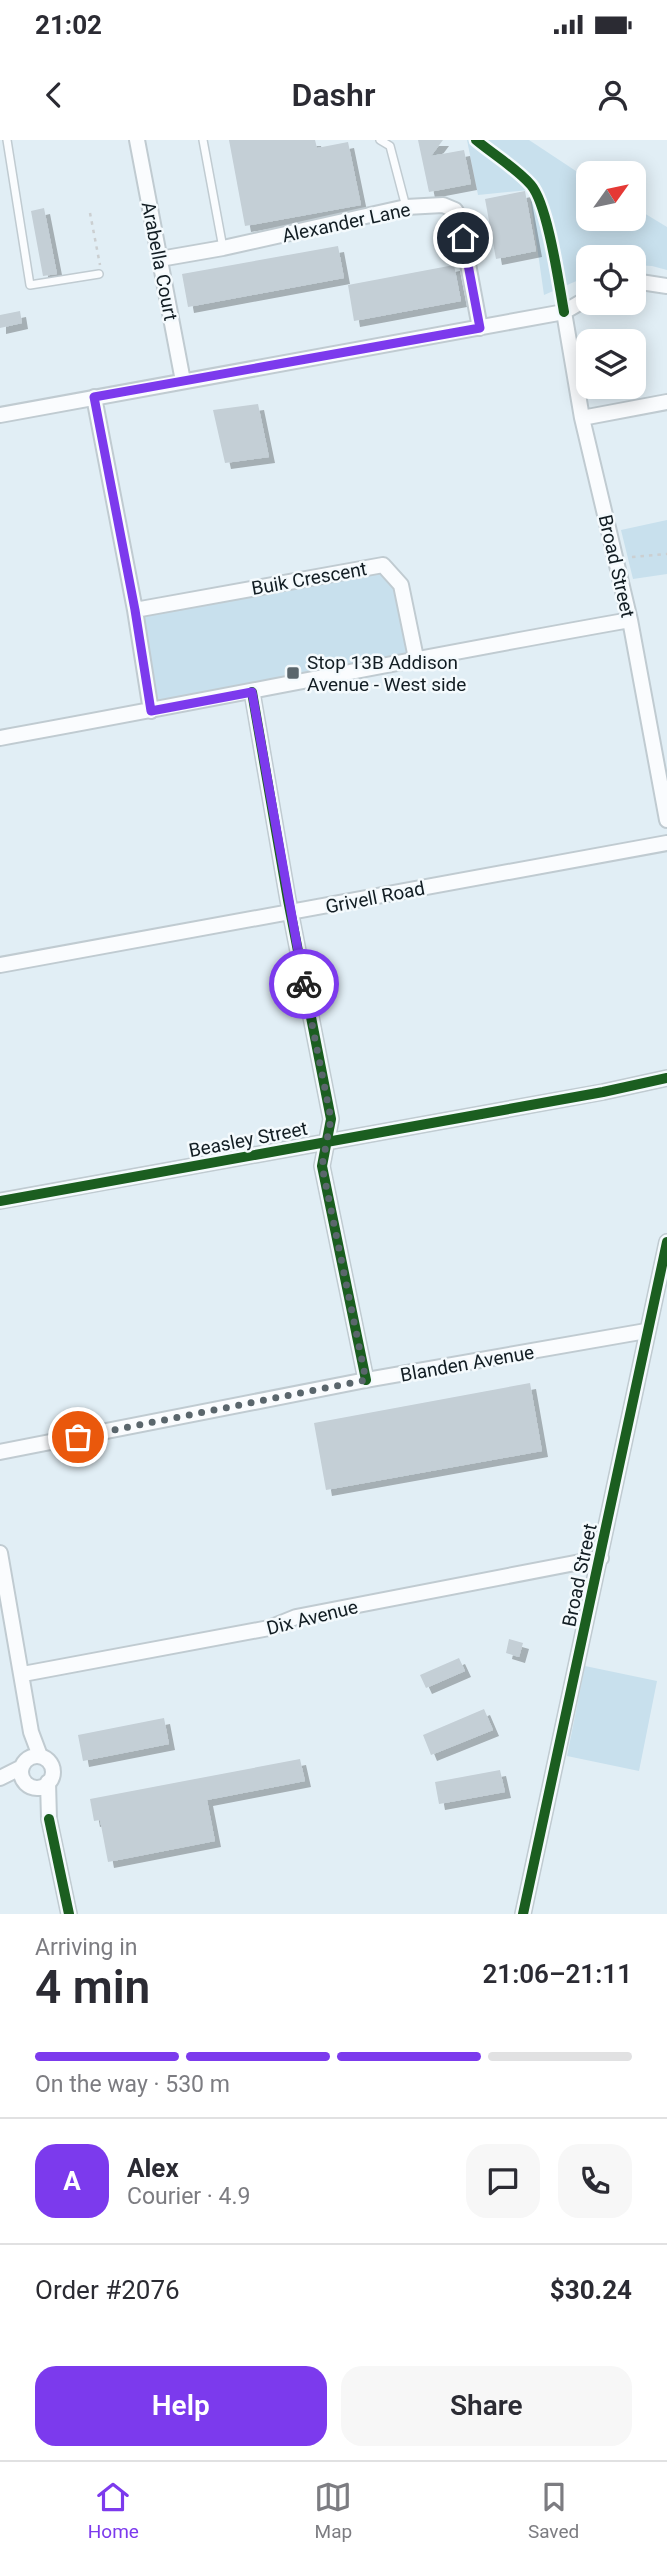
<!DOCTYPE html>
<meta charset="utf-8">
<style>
body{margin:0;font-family:Roboto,sans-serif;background:#f7f7f7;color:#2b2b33;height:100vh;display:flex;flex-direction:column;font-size:26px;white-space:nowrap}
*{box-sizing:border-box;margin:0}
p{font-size:23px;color:#7c7c81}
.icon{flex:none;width:38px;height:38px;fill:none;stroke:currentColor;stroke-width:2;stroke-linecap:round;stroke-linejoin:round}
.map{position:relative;height:1774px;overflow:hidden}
.panel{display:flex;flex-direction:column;background:#fff;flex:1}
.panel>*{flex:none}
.needle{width:46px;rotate:57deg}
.tools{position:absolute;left:576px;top:21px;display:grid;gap:14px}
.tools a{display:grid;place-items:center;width:70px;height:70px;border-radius:14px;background:#fff;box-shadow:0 4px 18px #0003;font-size:35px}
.pin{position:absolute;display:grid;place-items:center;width:60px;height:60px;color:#fff;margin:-30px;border:4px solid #fff;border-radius:50%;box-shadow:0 2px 7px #0007}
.courier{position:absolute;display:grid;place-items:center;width:70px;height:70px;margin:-35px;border:5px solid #7c3aed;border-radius:50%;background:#fff;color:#222;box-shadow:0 2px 9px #0007}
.head em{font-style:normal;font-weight:600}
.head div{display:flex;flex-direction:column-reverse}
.head{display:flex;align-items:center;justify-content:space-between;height:119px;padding:0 35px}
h1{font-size:46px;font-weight:600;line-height:52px}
.bar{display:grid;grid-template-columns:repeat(4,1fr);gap:10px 7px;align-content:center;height:84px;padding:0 35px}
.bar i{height:9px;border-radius:5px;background:#e1e1e2}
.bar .current{background:#7c3aed}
.bar p{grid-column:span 4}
.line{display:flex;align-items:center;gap:18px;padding:0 35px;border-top:2px solid #e1e1e2}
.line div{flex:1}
.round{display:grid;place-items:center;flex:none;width:74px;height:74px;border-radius:21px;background:#f7f7f7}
.action{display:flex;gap:14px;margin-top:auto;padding:14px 35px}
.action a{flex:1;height:80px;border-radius:21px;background:#7c3aed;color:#fff;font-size:28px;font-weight:600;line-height:80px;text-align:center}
.action a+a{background:#f7f7f7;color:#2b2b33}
.status{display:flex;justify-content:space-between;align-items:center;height:49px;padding:0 35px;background:#fff;direction:ltr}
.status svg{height:19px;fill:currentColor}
header{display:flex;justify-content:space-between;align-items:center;height:91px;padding:0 35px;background:#fff;font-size:32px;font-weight:600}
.dock{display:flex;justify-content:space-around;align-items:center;height:98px;border-top:2px solid #e1e1e2;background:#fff;font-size:19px;color:#7c7c81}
.dock a{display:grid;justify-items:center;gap:4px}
.dock .current{color:#7c3aed}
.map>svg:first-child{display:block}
.green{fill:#c8e0ed}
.building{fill:#c4cfd6;filter:url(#shadow)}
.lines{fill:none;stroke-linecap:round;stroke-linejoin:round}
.service-casing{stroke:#c0cbd1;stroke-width:10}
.minor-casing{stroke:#c0cbd1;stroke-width:18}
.path{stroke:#cbcfd1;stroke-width:2.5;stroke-dasharray:3.5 5;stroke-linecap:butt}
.service{stroke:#fafcfe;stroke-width:7}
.minor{stroke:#fafcfe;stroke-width:14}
.cycleway-casing{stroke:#f4fafd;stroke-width:15}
.cycleway{stroke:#1b5e20;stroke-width:10}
.done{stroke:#5a666c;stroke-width:7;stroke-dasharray:0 12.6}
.route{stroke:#7c3aed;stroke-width:9}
.poi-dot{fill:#5a666c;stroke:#f4fafd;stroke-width:2.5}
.labels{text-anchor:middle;stroke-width:5;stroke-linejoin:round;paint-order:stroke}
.street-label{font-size:19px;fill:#121d23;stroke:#f4fafd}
.poi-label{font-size:19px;fill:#121d23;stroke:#f4fafd;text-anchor:start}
</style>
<div class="status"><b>21:02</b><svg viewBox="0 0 49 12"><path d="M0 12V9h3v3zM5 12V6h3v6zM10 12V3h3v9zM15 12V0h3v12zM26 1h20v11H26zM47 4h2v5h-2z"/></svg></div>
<header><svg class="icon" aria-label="back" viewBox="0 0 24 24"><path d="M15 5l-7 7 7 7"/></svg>Dashr<svg class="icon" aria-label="person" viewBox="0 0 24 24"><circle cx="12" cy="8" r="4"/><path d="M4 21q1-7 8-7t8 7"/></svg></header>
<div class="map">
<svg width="667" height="1774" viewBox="0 0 667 1774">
<defs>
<filter id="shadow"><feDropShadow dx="6" dy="6" stdDeviation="0" flood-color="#0004"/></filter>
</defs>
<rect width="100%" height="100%" fill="#e1eef5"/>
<path class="green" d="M467 0H529L588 39V79H634V67L667 87V130L652 126 634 125V117H588V136L544 155 529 50 478 55Z
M667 380V434L633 439 621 390Z
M383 425 393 433 416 518 151 571 135 470Z
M585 1526 657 1541 639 1631 567 1616Z"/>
<path class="building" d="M229 0H315L317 8 348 2 361 65 245 86Z
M418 0H443L431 16 464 10 471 44 429 52Z
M525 51 536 111 496 119 485 59Z
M44 68 57 134 43 136 31 71Z
M338 106 344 138 188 167 182 134Z
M454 125 461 161 354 181 348 145Z
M20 171 22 183 0 188V175Z
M258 264 269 317 225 323 213 270Z
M530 1243 542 1311 326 1350 314 1283Z
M509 1499 523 1503 519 1517 506 1513Z
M459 1518 465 1531 426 1548 420 1535Z
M484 1569 493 1590 431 1615 423 1595Z
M164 1578 169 1604 83 1621 78 1595Z
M300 1619 305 1641 207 1660 215 1701 108 1722 100 1680 94 1681 90 1659Z
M500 1630 505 1652 439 1664 435 1642Z"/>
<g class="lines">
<g class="service-casing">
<path id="service" d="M7 0 30 145 99 134
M203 0 223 108
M380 0 390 6 406 67"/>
</g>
<g class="minor-casing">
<path id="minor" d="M137 0 183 241
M160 119 223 108 406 67 443 65 455 70 459 76 480 188
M634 141 667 146
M564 172 582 278 630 480 667 680
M94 257 135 470 151 571
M0 275 564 172 588 158
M582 278 667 262
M135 470 383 425 401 445 416 518
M252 552 288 760 331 979 322 1026 366 1240
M0 598C210 560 420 517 630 480
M0 825 667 703
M0 1061 603 952 667 938
M0 1312 366 1240 646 1191
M0 1413 31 1592 40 1616
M23 1534 269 1488 296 1477 601 1418
M21 1632a16 16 0 1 1 32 0a16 16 0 1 1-32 0Z
M0 1638 22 1627
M48 1642 49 1679 69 1774
M523 1774 667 1102"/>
</g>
<path class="path" d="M90 73 100 125
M632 417 667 414"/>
<use href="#service" class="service"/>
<use href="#minor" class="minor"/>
<g class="cycleway-casing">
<path id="cycleway" d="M476 0C494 15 516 28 531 45 548 65 559 145 564 172
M252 552 288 760 331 979 322 1026 366 1240
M0 1061 603 952 667 938
M49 1679 69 1774
M523 1774 667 1102"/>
</g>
<use href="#cycleway" class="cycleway"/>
</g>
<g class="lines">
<path class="done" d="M78 1297 366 1240 322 1026 331 979 304 844"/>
<path class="route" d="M304 844 252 552 151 571 135 470 94 257 480 188 463 98"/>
</g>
<rect class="poi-dot" x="286" y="526" width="14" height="14" rx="3.5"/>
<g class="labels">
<g class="street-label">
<text transform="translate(346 82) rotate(-12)" y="7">Alexander Lane</text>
<text transform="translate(160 121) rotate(79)" y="7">Arabella Court</text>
<text transform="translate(617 426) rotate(77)" y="7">Broad Street</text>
<text transform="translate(309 438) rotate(-10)" y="7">Buik Crescent</text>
<text transform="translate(375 757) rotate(-11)" y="7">Grivell Road</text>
<text transform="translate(248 999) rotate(-11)" y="7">Beasley Street</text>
<text transform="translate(467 1223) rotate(-10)" y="7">Blanden Avenue</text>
<text transform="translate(579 1435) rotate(-78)" y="7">Broad Street</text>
<text transform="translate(312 1477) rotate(-14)" y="7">Dix Avenue</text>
</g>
<g class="poi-label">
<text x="307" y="529">Stop 13B Addison<tspan x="307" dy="22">Avenue - West side</tspan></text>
</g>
</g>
</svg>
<div class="tools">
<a><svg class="needle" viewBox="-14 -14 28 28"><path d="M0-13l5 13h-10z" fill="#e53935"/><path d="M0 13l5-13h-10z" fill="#7c7c81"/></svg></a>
<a><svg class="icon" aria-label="locate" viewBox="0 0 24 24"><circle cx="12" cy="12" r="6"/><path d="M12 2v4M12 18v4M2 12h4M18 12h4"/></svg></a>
<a><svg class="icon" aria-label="layers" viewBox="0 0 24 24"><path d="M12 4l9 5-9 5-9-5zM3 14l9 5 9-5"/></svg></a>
</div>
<div class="pin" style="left:78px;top:1297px;background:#ea580c"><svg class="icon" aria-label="bag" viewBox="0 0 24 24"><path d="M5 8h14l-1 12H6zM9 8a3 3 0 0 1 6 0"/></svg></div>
<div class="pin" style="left:463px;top:98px;background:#1f2937"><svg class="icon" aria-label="home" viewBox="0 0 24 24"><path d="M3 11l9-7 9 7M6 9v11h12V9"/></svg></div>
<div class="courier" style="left:304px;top:844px"><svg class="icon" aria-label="bike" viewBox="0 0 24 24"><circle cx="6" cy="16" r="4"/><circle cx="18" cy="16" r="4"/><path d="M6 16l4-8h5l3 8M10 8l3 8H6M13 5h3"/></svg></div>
</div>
<section class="panel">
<div class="head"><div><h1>4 min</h1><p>Arriving in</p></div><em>21:06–21:11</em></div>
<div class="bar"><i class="current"></i><i class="current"></i><i class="current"></i><i></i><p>On the way · 530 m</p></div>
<div class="line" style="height:126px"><b class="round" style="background:#7c3aed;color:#fff">A</b><div><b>Alex</b><p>Courier · 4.9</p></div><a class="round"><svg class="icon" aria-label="chat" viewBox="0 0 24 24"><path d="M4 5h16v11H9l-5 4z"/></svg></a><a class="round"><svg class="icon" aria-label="phone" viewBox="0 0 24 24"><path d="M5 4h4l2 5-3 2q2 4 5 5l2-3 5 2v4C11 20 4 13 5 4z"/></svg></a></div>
<div class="line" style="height:91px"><div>Order #2076</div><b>$30.24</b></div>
<div class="action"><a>Help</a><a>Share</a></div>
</section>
<nav class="dock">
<a class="current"><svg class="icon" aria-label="home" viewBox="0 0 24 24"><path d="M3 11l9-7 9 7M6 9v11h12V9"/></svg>Home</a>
<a><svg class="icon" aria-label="map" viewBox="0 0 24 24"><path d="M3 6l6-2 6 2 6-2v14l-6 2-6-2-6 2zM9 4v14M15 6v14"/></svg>Map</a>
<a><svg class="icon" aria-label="saved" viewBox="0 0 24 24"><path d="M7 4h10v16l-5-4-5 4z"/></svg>Saved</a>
</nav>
